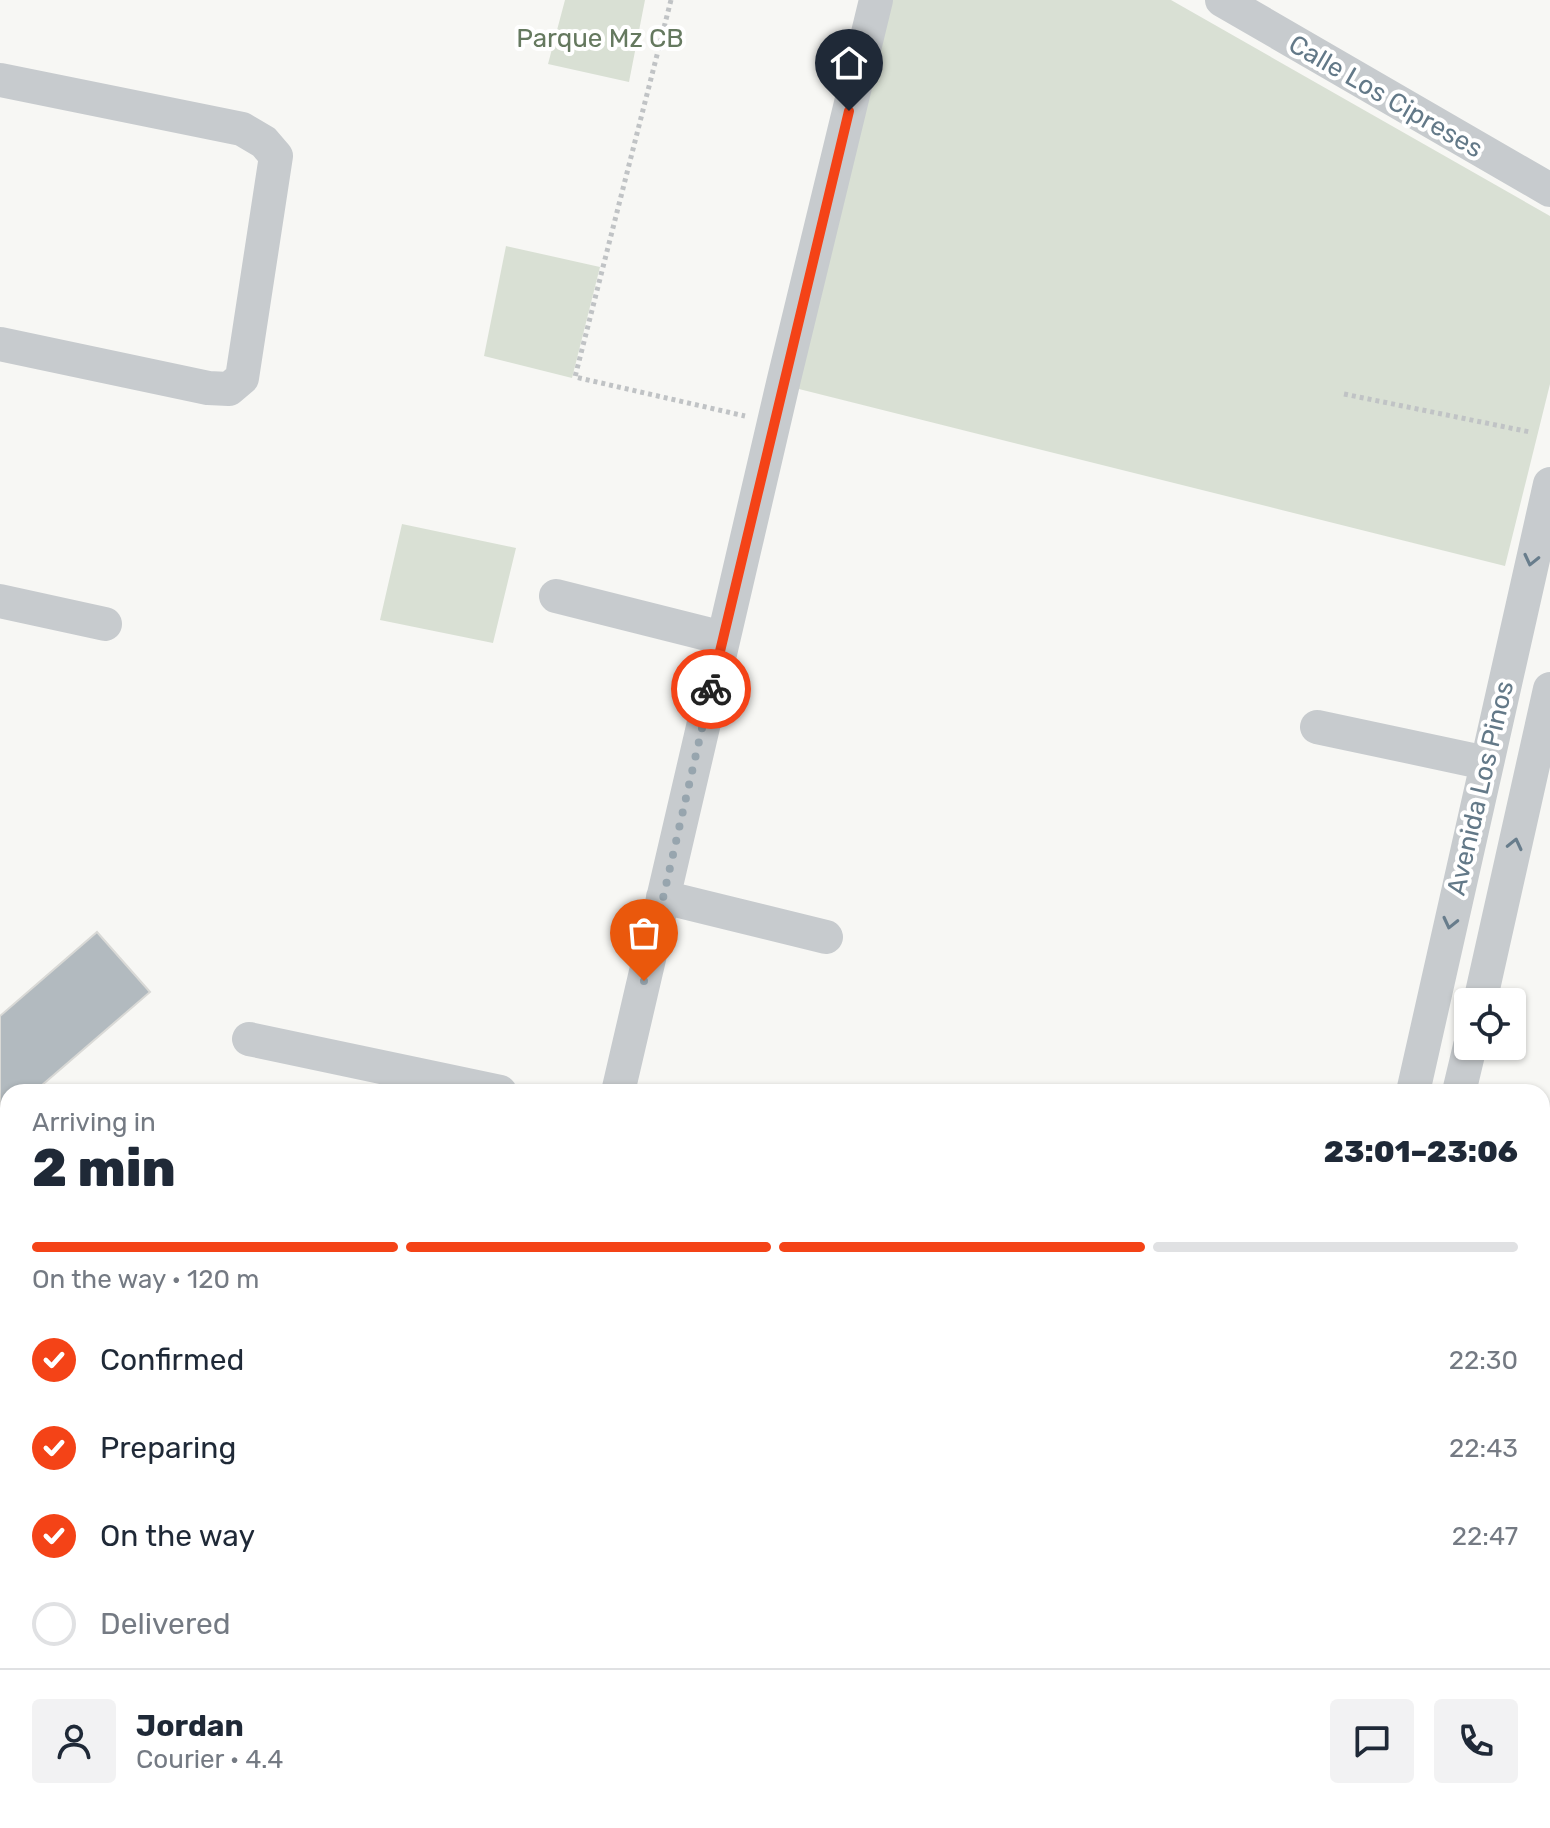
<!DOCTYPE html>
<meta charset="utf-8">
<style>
body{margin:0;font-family:Rubik,sans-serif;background:#f2f2f3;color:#1f2937;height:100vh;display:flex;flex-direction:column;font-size:30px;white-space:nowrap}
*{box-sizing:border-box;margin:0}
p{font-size:26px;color:#747a83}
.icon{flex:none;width:44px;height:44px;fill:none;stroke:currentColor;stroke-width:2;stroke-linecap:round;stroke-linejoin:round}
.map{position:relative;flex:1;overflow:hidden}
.details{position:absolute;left:0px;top:1084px;width:1550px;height:744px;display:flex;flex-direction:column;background:#fff;border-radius:24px 24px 0 0;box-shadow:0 2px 6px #0004}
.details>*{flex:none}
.controls{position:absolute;left:1454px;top:988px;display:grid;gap:16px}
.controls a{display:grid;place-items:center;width:72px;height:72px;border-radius:8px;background:#fff;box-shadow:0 2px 6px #0004;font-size:40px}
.pin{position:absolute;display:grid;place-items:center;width:68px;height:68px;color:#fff;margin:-82px -34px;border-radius:50% 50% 50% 0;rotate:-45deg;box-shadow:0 0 8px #0007}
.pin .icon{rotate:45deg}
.courier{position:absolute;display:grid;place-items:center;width:80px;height:80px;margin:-40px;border:6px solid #f44317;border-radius:50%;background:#fff;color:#222;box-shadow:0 2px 10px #0007}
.head em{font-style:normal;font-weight:800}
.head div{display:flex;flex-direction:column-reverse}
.head{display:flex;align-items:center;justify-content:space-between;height:136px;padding:0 32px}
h1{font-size:52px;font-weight:800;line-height:60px}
.bar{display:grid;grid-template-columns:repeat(4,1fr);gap:12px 8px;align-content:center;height:96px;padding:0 32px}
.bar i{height:10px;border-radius:6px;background:#e0e1e3}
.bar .active{background:#f44317}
.bar p{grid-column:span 4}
.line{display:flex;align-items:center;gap:20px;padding:0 32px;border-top:2px solid #e0e1e3}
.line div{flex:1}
.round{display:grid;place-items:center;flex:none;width:84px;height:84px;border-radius:8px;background:#f2f2f3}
ol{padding:0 32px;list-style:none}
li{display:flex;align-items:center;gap:24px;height:88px}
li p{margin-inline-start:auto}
li .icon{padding:8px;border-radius:50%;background:#f44317;color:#fff;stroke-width:4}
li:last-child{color:#747a83}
li i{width:44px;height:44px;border:4px solid #e0e1e3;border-radius:50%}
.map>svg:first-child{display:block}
.green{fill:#d9e0d4}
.building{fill:#b2babf;stroke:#d9d9d6;stroke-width:2}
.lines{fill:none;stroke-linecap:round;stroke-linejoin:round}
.path{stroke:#c0c3c5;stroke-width:5;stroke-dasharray:4 4;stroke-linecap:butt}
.minor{stroke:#c7cbce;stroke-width:34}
.oneway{stroke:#687d8c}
.done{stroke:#97a5ae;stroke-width:8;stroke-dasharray:0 14.4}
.route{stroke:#f44317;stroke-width:10}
.labels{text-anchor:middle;stroke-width:8;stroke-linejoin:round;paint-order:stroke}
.park-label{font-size:26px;fill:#65795f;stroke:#fff}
.street-label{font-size:26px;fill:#637988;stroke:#fff}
</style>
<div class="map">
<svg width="1550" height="1828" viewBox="0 0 1550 1828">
<rect width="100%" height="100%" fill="#f7f7f4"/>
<path class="green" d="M565 0H645L629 82 548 64Z
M882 0H1171L1550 216V384L1505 566 791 387Z
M506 246 600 267 572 378 484 356Z
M402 524 516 548 493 643 380 620Z"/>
<path class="building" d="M97 932 150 992 34 1092H8V1115L0 1121V1016Z"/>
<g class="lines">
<path class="path" d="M671 0 575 377 745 416
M1344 394 1530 432
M1542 1524 1550 1526
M1542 1606 1550 1571
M1542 1629 1550 1631
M1542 1814 1550 1815"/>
<path class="minor" d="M1222 0 1550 190
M0 80 242 129 264 142 276 156 242 378 229 389 208 388 0 344
M556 596 723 638
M0 601 105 624
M1317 727 1486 763
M663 897 826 937
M1480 1002 1550 689
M249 1039 500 1092
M618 1092 784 379 876 0
M1413 1092 1550 484
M1459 1092 1470 1046
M1542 1333 1550 1334
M0 1564 8 1572
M1457 1820 1491 1828
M33 1828 35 1820"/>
</g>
<defs><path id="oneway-chevron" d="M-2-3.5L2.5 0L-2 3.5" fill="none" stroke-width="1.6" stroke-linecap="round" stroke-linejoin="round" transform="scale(2)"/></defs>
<g class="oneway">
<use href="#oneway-chevron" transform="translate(1531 560) rotate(103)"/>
<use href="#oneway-chevron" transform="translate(1515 844) rotate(-77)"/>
<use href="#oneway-chevron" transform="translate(1450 923) rotate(103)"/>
</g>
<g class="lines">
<path class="done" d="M644 981 711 689"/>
<path class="route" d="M711 689 849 111"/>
</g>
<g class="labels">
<g class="park-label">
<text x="600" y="47">Parque Mz CB</text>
</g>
<g class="street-label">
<text transform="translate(1386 96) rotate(30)" y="9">Calle Los Cipreses</text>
<text transform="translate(1480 788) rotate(-77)" y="9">Avenida Los Pinos</text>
</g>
</g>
</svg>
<div class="controls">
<a><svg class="icon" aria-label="locate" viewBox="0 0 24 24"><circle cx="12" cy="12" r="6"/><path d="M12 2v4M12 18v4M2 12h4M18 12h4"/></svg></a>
</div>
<div class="pin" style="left:644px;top:981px;background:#ea580c"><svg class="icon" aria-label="bag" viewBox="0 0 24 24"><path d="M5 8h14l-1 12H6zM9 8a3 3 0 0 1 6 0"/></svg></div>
<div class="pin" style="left:849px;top:111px;background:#1f2937"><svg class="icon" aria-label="home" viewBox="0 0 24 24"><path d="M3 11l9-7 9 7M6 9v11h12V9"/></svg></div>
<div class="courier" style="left:711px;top:689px"><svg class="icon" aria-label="bike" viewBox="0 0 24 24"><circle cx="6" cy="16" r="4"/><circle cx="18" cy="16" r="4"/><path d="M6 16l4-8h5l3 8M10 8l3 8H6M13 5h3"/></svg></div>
<section class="details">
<div class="head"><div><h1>2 min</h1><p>Arriving in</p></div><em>23:01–23:06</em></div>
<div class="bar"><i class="active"></i><i class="active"></i><i class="active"></i><i></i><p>On the way · 120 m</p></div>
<ol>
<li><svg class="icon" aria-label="check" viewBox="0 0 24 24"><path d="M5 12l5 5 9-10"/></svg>Confirmed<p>22:30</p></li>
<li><svg class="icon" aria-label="check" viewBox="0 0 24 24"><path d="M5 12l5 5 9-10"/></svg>Preparing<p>22:43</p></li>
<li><svg class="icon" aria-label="check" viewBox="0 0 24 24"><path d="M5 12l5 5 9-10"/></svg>On the way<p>22:47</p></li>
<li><i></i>Delivered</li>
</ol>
<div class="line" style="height:144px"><a class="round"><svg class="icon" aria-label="person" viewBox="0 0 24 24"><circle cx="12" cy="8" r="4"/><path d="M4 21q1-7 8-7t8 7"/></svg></a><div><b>Jordan</b><p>Courier · 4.4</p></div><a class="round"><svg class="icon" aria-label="chat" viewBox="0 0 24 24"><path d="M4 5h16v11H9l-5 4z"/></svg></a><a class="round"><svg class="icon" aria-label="phone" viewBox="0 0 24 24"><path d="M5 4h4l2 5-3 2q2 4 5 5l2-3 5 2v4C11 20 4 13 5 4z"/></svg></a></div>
</section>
</div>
